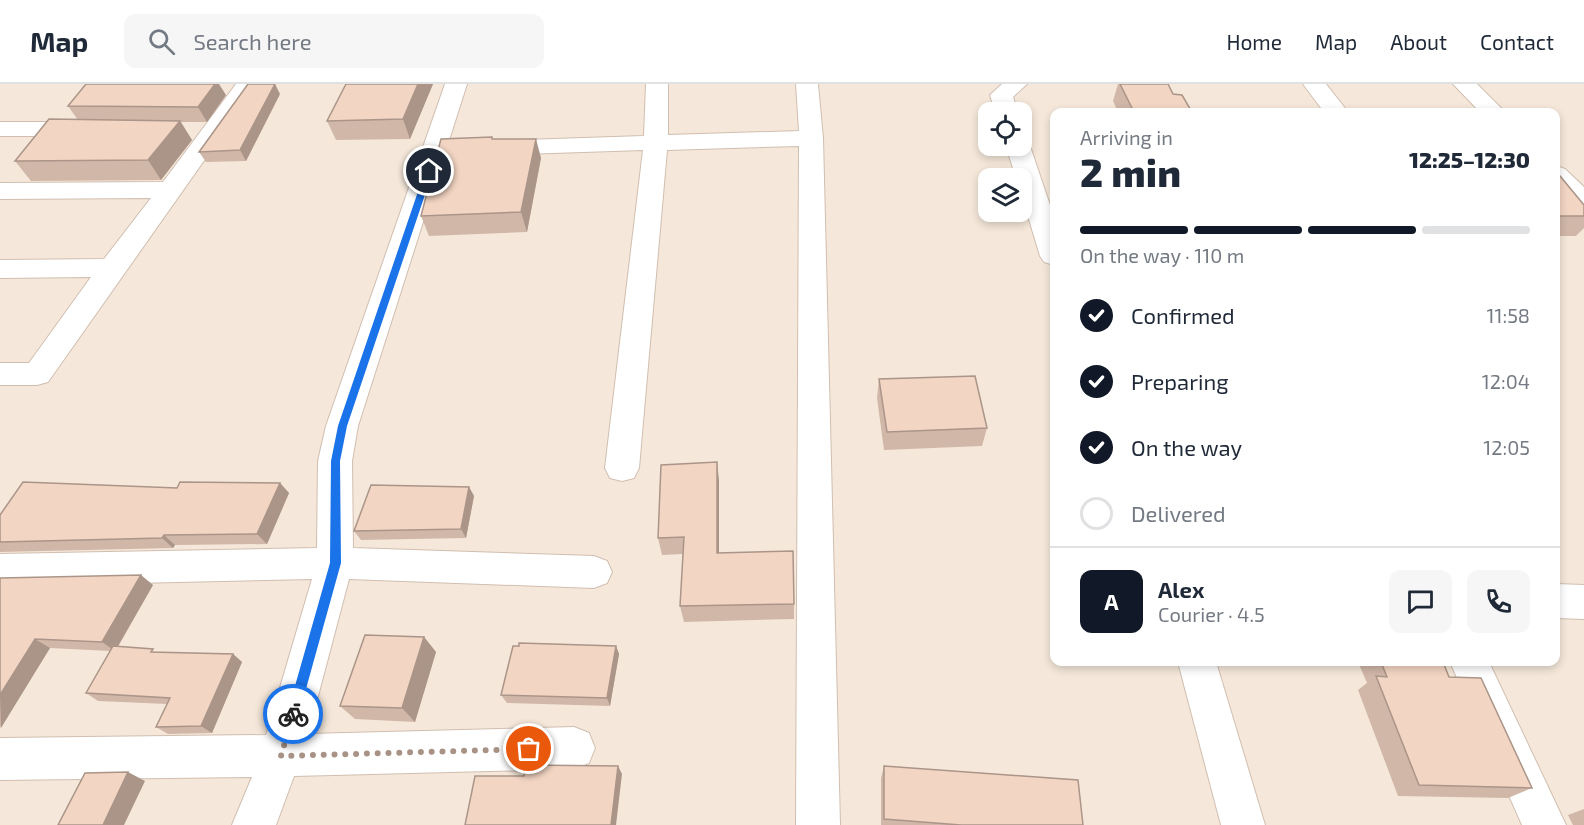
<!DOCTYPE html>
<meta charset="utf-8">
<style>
body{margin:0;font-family:"Exo 2",sans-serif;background:#f6f6f7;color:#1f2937;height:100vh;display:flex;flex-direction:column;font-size:22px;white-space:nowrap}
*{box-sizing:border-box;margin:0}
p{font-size:20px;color:#747a83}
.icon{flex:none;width:33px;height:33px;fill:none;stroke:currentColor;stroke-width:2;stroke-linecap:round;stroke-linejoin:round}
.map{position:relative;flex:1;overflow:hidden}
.sheet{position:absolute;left:1050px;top:24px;width:510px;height:558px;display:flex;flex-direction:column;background:#fff;border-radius:12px;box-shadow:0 3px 9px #0003}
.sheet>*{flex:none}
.buttons{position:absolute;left:978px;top:18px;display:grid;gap:12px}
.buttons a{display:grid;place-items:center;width:54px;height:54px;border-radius:12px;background:#fff;box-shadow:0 3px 9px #0003;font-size:30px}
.pin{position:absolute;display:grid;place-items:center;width:51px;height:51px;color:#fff;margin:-26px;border:3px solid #fff;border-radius:50%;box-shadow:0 2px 6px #0007}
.courier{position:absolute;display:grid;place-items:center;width:60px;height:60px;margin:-30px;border:4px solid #1a73e8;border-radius:50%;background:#fff;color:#222;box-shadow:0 2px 8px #0007}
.head em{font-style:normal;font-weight:800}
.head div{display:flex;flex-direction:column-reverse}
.head{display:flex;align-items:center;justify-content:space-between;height:102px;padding:0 30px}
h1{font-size:39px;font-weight:800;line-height:45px}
.bar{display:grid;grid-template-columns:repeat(4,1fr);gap:9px 6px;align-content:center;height:72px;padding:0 30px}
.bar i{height:8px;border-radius:4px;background:#e0e1e3}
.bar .on{background:#111827}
.bar p{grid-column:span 4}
.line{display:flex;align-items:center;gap:15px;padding:0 30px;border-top:2px solid #e0e1e3}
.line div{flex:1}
.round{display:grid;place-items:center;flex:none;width:63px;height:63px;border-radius:12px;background:#f6f6f7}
ol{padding:0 30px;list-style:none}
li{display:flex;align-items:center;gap:18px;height:66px}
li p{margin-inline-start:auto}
li .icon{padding:6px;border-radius:50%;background:#111827;color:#fff;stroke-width:4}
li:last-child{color:#747a83}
li i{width:33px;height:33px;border:3px solid #e0e1e3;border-radius:50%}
header{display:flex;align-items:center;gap:36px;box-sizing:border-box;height:84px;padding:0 30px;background:#fff;border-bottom:2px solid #e0e1e3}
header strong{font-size:28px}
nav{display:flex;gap:33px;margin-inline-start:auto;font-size:21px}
.search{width:420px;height:54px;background:#f6f6f7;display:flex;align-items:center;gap:15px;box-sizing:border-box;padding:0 21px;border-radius:12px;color:#747a83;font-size:22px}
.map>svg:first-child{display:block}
.residential{fill:#f5e8da;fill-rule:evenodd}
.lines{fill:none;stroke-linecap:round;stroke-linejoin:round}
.street-casing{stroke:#d1beb0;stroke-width:2}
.street{fill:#fff;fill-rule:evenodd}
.wall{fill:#d1b7a8}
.shaded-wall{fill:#aa9588}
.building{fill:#f3d5c3;stroke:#aa9588;stroke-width:1.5}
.route{fill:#1a73e8}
.done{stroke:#a89285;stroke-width:6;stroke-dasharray:0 10.8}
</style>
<header>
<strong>Map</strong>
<div class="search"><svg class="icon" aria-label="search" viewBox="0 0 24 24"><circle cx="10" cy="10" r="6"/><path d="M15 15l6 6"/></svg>Search here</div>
<nav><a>Home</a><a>Map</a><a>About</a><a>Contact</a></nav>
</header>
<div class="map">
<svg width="1584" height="741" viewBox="0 0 1584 741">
<rect width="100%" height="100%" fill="#fdf6ec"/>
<path class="residential" d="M0 0H1584V741H0ZM988 28H1022V62H988ZM1054 28H1556V578H1054ZM988 94H1022V128H988Z"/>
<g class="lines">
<g class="street-casing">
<path id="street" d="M236 0H258L48 298 37 301H0V279H29L91 193 0 194V176L104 175 151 114 0 115V99L163 98Z
M445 0H467L358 342 352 377 353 464 594 472 607 477 612 488 607 499 594 504 349 495 308 650 574 643 589 649 595 664 589 679 574 685 294 692 276 741H232L252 693 0 696V654L266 651 312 495 0 502V470L317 464 318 377 326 342Z
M646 0H668V51L799 47 796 0H818L823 54 840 741H796L799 62 667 66 639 384 634 394 622 397 610 394 605 384 643 66 492 71 483 69 480 64 483 59 492 57 644 52Z
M1002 0H1027L1013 13 1018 28H995L990 11Z
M1303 0H1326L1348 28H1324Z
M1453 0H1477L1505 28H1480Z
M0 38H87L95 40 99 45 95 50 87 52H0Z
M1022 56 1027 57 1030 62 1054 133V181L1044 178 1040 172 1022 112V94H1016L1006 62H1022Z
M1556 82 1565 85 1584 103V126L1575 124 1556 104Z
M1556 500 1584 501V535L1556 534Z
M1178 578H1216L1265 741H1221Z
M1450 578H1489L1566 741H1522Z"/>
</g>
<use href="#street" class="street"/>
</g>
<path class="wall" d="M433 0 410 55 336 56 327 37Z
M1118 0H1168L1173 10 1192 28H1118L1113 17Z
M280 10 246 77 206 78 199 68Z
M226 11 207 38H181L192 56 161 96 31 97 15 77 78 36 68 22Z
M541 74 527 148 429 152 421 132Z
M1556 91 1584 132V144L1576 152H1556Z
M879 295 987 344 982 362 884 366 877 314Z
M719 396V469L794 520V535L684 538 680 522 683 470 662 471 658 454Z
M280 399 289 409 267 460 175 461 173 464 0 468V431L177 404Z
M469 403 474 412 466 454 361 456 354 447Z
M0 494 153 501 118 563 157 568 233 570 242 578 212 649 168 650 156 643 167 620 98 617 86 609 110 567 50 564 0 644Z
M424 553 436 568 415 638 355 635 340 622Z
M519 562H616L619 570 610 622 507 619 501 611Z
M1358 578H1443L1449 593 1532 704 1508 714 1398 712 1358 606 1367 599Z
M884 682 1083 741H881V694Z
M1584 725V741H1573L1568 731Z"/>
<path class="shaded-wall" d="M215 0H219L226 11 207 38 198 23Z
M275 0 280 10 246 77 240 66Z
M418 0H433L410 55 403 35Z
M180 37 192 56 161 96 148 76Z
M536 55 541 74 527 148 521 128Z
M717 378 719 396V485L717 469Z
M280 399 289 409 267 460 257 450Z
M469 403 474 412 466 454 461 445Z
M164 451 175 461 173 464 162 454Z
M141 491 153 501 115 567 102 558Z
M424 553 436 568 415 638 402 624Z
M35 555 50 564 1 644 0 611Z
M616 562 619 570 610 622 607 614Z
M233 570 242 578 212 649 201 642Z
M618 682 622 690 616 741H611Z
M128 688 145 697 124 741H103Z"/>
<path class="building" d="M86 0H215L198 23 68 22Z
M248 0H275L240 66 199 68Z
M346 0H418L403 35 327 37Z
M1120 0H1168L1173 10 1182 11 1192 28H1134Z
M49 35 180 37 148 76 15 77Z
M492 53V55H536L521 128 421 132 441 55Z
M1556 91 1560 92 1584 121V132H1556Z
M975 292 987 344 887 348 879 295Z
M717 378V469L793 467 794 520 680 522 684 453 658 454 661 381Z
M23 398 177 404 180 398 280 399 257 450 164 451 162 454 0 458V431Z
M371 401 469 403 461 445 354 447Z
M141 491 102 558 35 555 0 611V494Z
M365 551 424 553 402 624 340 622Z
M519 559 616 562 607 614 501 611 513 562H519Z
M113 562 153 565 151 568 233 570 201 642 156 643 170 614 86 609Z
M1381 578H1443L1449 593 1481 594 1532 704 1419 701 1376 592 1387 593Z
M526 681 618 682 611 741H465L475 692H524Z
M884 682 1078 696 1083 741H961L884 735Z
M128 688 103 741H58L85 689Z"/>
<path class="route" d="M429 84 433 87 347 342 340 377 341 479 299 630 293 636 287 630 330 479 331 377 338 342 425 87Z"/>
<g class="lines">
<path class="done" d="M293 630 281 672 529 665"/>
</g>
</svg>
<div class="buttons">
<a><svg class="icon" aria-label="locate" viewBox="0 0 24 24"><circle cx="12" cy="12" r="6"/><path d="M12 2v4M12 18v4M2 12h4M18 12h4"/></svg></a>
<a><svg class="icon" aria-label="layers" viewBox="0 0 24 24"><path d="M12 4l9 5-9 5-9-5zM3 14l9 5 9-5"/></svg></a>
</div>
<div class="pin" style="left:529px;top:665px;background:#ea580c"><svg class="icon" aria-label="bag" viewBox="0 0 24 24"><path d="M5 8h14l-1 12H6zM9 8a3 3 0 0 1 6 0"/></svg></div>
<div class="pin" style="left:429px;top:87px;background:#1f2937"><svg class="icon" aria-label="home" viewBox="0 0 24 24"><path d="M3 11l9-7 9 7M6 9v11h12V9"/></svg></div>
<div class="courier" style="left:293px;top:630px"><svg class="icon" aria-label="bike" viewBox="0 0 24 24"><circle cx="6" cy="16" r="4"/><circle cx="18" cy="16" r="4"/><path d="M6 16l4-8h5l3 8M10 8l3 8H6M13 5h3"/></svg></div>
<section class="sheet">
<div class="head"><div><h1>2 min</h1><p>Arriving in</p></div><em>12:25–12:30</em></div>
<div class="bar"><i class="on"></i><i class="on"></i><i class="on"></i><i></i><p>On the way · 110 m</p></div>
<ol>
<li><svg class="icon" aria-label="check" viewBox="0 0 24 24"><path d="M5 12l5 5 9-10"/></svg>Confirmed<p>11:58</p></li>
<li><svg class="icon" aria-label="check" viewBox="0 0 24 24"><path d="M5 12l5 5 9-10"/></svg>Preparing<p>12:04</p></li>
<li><svg class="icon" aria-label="check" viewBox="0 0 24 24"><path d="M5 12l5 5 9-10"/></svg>On the way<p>12:05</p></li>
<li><i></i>Delivered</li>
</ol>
<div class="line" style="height:108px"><b class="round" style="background:#111827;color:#fff">A</b><div><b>Alex</b><p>Courier · 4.5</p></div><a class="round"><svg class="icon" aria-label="chat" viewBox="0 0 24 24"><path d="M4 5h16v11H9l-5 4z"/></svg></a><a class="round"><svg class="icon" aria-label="phone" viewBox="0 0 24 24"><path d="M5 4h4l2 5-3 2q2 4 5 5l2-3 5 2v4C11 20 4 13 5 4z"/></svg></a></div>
</section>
</div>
